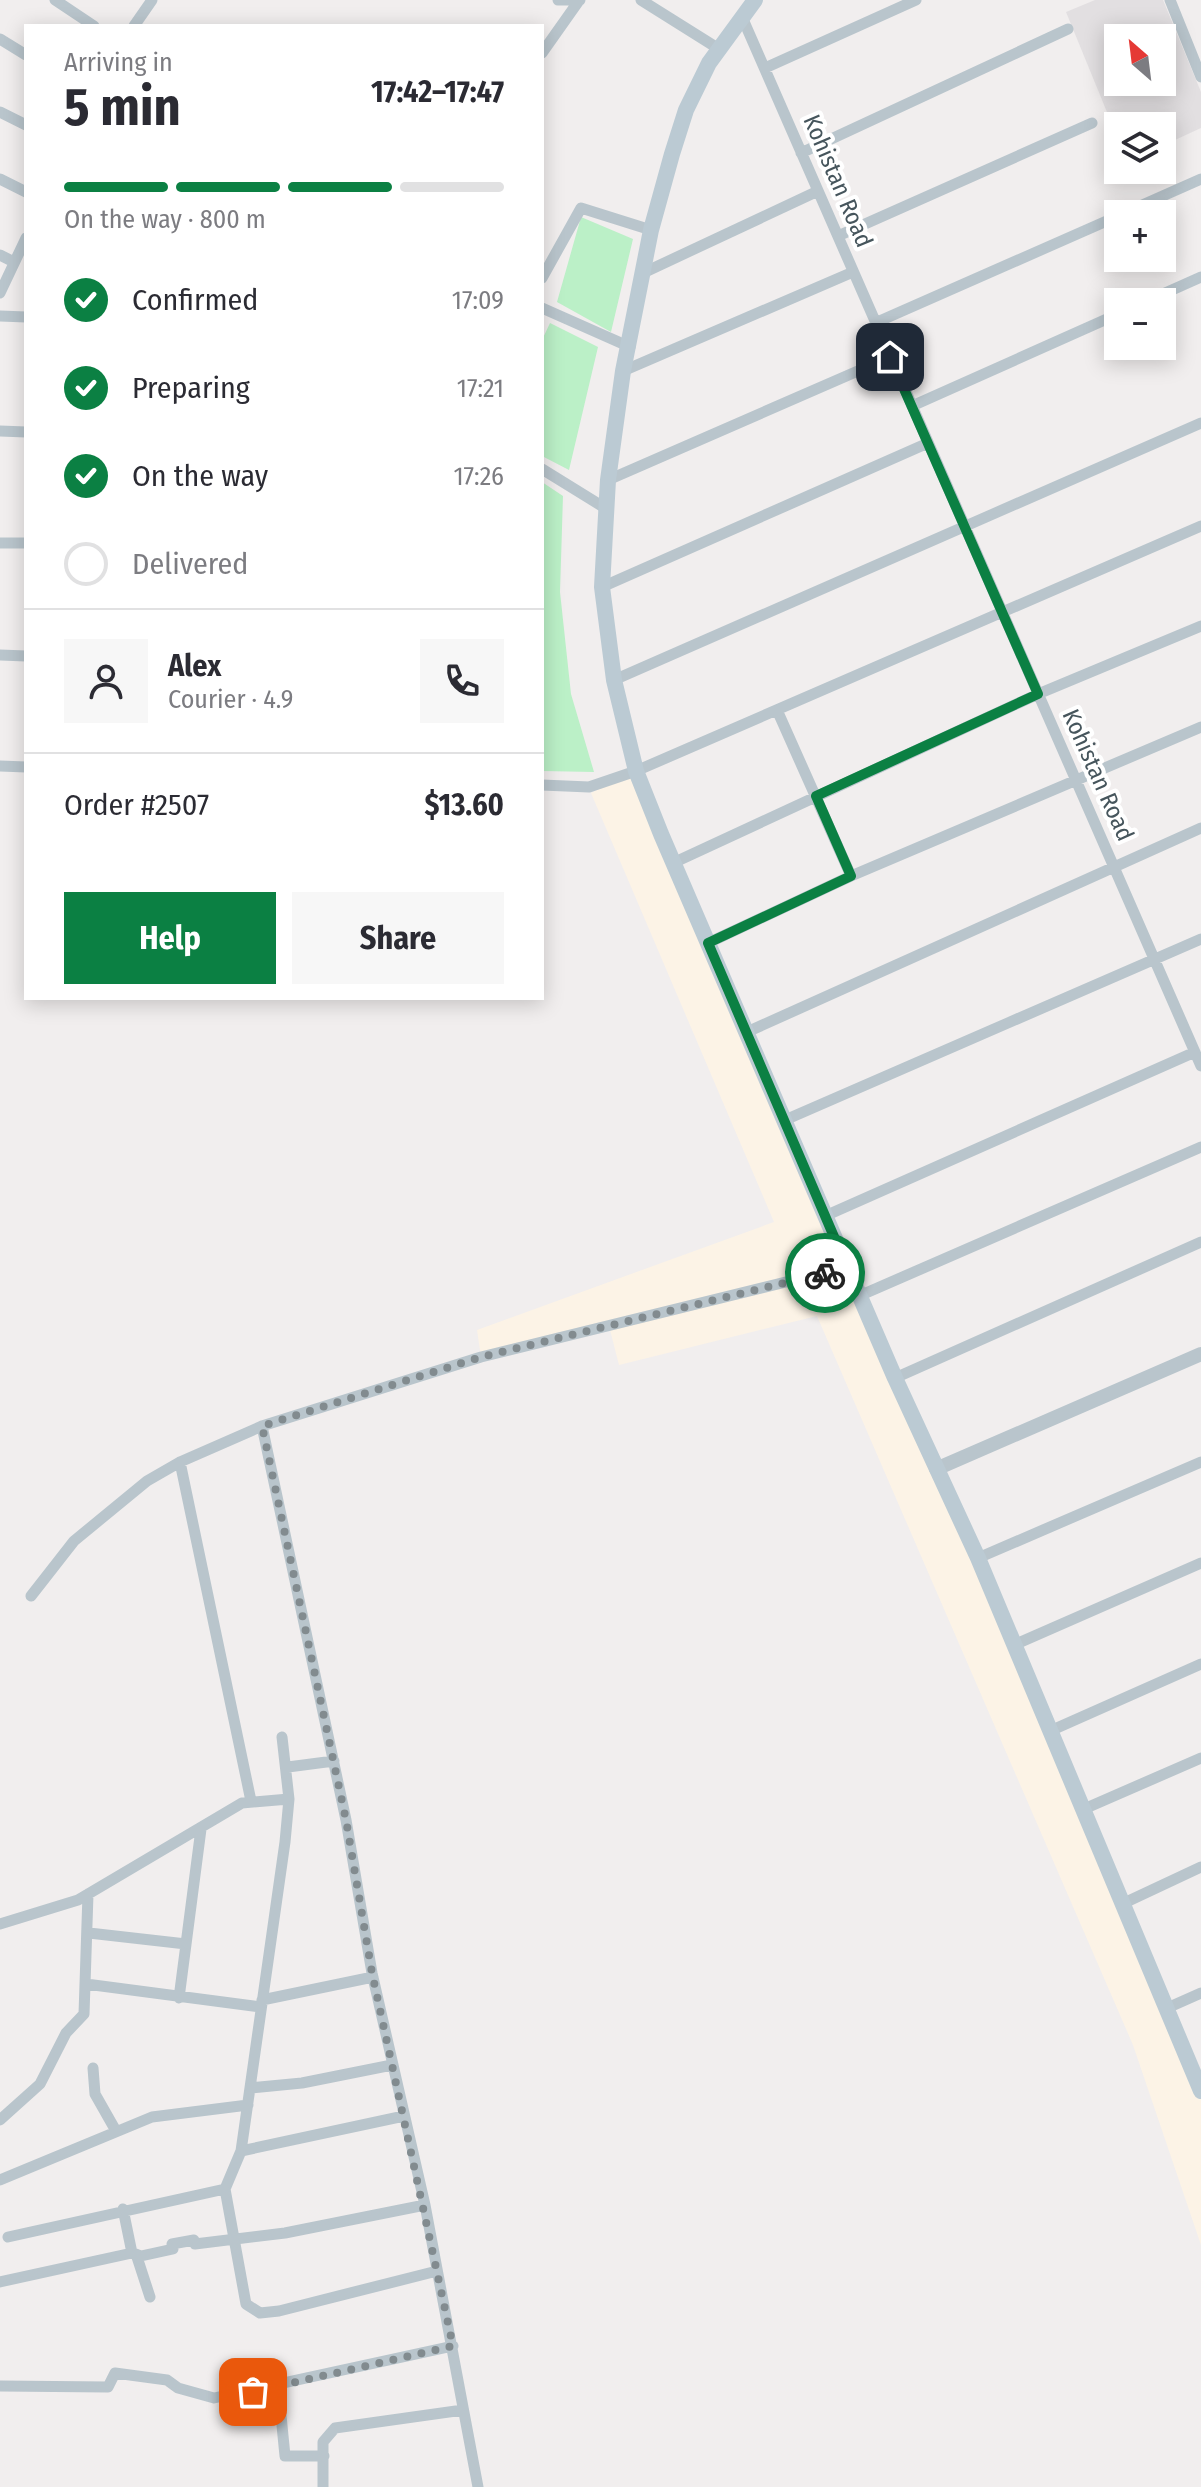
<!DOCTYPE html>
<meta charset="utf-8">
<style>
body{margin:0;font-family:"Fira Sans Condensed",sans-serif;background:#f7f7f7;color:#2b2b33;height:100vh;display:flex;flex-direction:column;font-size:30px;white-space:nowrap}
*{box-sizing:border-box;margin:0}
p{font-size:26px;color:#7c7c81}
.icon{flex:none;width:44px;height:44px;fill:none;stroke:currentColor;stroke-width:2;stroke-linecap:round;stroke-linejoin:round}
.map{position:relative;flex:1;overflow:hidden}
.side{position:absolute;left:24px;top:24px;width:520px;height:976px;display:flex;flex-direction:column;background:#fff;border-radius:0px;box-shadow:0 4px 20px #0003}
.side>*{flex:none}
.needle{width:52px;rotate:332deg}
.controls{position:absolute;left:1104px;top:24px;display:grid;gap:16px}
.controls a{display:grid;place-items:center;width:72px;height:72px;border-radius:0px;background:#fff;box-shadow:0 4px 20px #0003;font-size:40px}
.pin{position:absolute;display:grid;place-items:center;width:68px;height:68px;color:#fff;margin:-34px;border-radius:16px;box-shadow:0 4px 12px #0006}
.courier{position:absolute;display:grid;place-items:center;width:80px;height:80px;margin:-40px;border:6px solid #0b8043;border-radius:50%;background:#fff;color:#222;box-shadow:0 2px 10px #0007}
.summary em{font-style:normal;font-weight:700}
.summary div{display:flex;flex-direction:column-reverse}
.summary{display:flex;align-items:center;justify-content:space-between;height:136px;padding:0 40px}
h1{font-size:52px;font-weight:700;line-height:60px}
.bar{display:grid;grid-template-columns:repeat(4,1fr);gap:12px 8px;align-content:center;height:96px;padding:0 40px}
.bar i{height:10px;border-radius:6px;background:#e1e1e2}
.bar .current{background:#0b8043}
.bar p{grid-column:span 4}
.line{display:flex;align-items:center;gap:20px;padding:0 40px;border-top:2px solid #e1e1e2}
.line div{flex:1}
.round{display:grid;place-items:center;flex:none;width:84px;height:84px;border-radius:0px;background:#f7f7f7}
ol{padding:0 40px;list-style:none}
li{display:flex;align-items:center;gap:24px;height:88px}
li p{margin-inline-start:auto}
li .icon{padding:8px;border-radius:50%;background:#0b8043;color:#fff;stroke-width:4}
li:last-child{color:#7c7c81}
li i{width:44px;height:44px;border:4px solid #e1e1e2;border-radius:50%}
.action{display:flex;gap:16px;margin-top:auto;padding:16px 40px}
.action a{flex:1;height:92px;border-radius:0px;background:#0b8043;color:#fff;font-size:32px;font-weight:700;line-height:92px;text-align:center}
.action a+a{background:#f7f7f7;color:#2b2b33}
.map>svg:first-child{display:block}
.commercial{fill:#fcf3e6}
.education{fill:#e2dfe1;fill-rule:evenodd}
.green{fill:#bbf0c7}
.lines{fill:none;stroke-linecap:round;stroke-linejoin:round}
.minor{stroke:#b9c5cc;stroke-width:11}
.tertiary{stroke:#b9c5cc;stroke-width:14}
.secondary{stroke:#bbcad3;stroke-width:16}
.done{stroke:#828b8f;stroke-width:8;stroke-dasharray:0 14.4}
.route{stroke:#0b8043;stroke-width:10}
.labels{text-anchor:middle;stroke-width:8;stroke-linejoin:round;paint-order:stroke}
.street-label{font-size:24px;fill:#46555c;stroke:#fff}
</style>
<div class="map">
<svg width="1201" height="2487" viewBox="0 0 1201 2487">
<rect width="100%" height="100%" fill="#f1eeee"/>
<path class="commercial" d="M636 771 1201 2091V2245L1133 2045 817 1316 619 1365 609 1326 481 1357 477 1330 774 1222 591 793Z"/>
<path class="education" d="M1095 0H1163L1201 92V128L1162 146V126H1118V139L1066 12ZM1118 38H1162V82H1118Z"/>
<path class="green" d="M581 217 633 239 611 332 557 302Z
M550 323 598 347 569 470 542 456V340Z
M542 482 563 496 560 592 571 694 594 772 542 771Z"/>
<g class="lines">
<path class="minor" d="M55 0 94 26
M558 0H580
M641 0 719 49
M1170 0 1201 77
M742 17 1201 1066
M134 26 152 0
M0 39 26 55
M542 53 578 2
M765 68 916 0
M0 112 26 125
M801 153 1068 29
M0 179 26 192
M1122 214 1201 179
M838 236 1092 123
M0 255 14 262
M643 273 818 191
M542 278 581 208 651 230
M0 293 26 238
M1145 302 1201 277
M542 308 630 347
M0 316 26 317
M875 323 1118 216
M623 371 853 272
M912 406 1118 314
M0 431 26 432
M542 469 605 508
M608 480 890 357
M0 543H26
M602 587 928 443
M0 655 26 656
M614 680 1201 423
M777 710 851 876
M0 766 26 767
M542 785 589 787 636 771 1201 526
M673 863 1038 694 1201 626
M708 943 851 876 1201 727
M747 1032 1201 828
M785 1120 1201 939
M825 1216 1195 1052
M859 1296 1201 1147
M895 1378 1201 1242
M262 1426 346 1820 372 1973 425 2205 478 2487
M180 1462 251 1801
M978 1558 1201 1462
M31 1596 74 1541 147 1481 180 1462 262 1426 481 1357 847 1267
M1014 1645 1201 1563
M1050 1731 1201 1664
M282 1737 289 1799 285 1842 241 2151 225 2189 246 2304 260 2313 279 2311 437 2271
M288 1767 334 1761
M1084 1809 1201 1758
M1122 1904 1201 1867
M0 1924 78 1900 242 1803 289 1799
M89 1933 186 1944
M86 1984 261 2007
M179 1998 201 1829
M262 2000 373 1977
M1165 2009 1201 1993
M93 2068 95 2094 116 2131
M250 2088 302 2083 392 2065
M0 2120 40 2084 66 2033 84 2014 88 1894
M241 2151 404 2116
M0 2180 152 2117 248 2105
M123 2209 132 2253 136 2254 150 2297
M8 2237 225 2189
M136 2254 141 2256 173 2249 172 2244 194 2240 195 2244 285 2233 425 2205
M0 2282 132 2253
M278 2385 285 2456H324
M0 2386 108 2387 115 2373 167 2380 178 2388 214 2398 453 2346
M323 2487V2442L335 2428 463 2410"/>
<path class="tertiary" d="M936 1469 1201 1354"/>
<path class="secondary" d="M755 0 709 63 686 110 672 154 651 230 623 371 608 480 602 587 614 680 636 771 661 834 895 1378 978 1558 1201 2091"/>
</g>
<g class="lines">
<path class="done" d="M253 2392 453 2346 372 1973 346 1820 262 1426 481 1357 825 1273"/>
<path class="route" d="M825 1273 847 1267 708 943 851 876 816 796 1038 694 890 357"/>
</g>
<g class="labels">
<g class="street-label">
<text transform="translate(838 181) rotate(67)" y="8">Kohistan Road</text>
<text transform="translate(1098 775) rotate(66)" y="8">Kohistan Road</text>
</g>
</g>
</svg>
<div class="controls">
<a><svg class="needle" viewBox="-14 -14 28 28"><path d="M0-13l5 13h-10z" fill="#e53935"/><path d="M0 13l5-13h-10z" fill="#7c7c81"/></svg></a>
<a><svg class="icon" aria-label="layers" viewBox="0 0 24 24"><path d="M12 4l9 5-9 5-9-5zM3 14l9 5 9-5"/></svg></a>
<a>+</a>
<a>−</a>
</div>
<div class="pin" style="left:253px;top:2392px;background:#ea580c"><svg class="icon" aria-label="bag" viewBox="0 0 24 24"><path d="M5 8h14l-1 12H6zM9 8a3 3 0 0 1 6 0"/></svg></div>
<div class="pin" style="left:890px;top:357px;background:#1f2937"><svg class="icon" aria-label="home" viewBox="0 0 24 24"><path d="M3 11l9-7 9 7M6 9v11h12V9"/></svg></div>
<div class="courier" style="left:825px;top:1273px"><svg class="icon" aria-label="bike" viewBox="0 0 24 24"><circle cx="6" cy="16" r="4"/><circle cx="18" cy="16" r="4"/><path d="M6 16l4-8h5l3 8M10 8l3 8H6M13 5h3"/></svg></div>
<section class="side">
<div class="summary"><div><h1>5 min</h1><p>Arriving in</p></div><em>17:42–17:47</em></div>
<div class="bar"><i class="current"></i><i class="current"></i><i class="current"></i><i></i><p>On the way · 800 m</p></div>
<ol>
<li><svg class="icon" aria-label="check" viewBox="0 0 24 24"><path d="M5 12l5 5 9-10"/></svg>Confirmed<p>17:09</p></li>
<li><svg class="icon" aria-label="check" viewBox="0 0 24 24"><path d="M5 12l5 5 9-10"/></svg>Preparing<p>17:21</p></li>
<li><svg class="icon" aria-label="check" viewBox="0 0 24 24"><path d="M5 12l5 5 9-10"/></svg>On the way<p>17:26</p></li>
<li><i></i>Delivered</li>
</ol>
<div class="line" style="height:144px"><a class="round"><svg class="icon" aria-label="person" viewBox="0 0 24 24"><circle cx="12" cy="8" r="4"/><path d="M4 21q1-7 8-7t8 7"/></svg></a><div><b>Alex</b><p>Courier · 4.9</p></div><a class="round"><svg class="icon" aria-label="phone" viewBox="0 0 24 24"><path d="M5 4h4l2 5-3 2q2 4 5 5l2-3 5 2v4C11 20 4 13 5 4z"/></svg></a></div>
<div class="line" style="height:104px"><div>Order #2507</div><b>$13.60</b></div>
<div class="action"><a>Help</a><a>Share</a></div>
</section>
</div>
